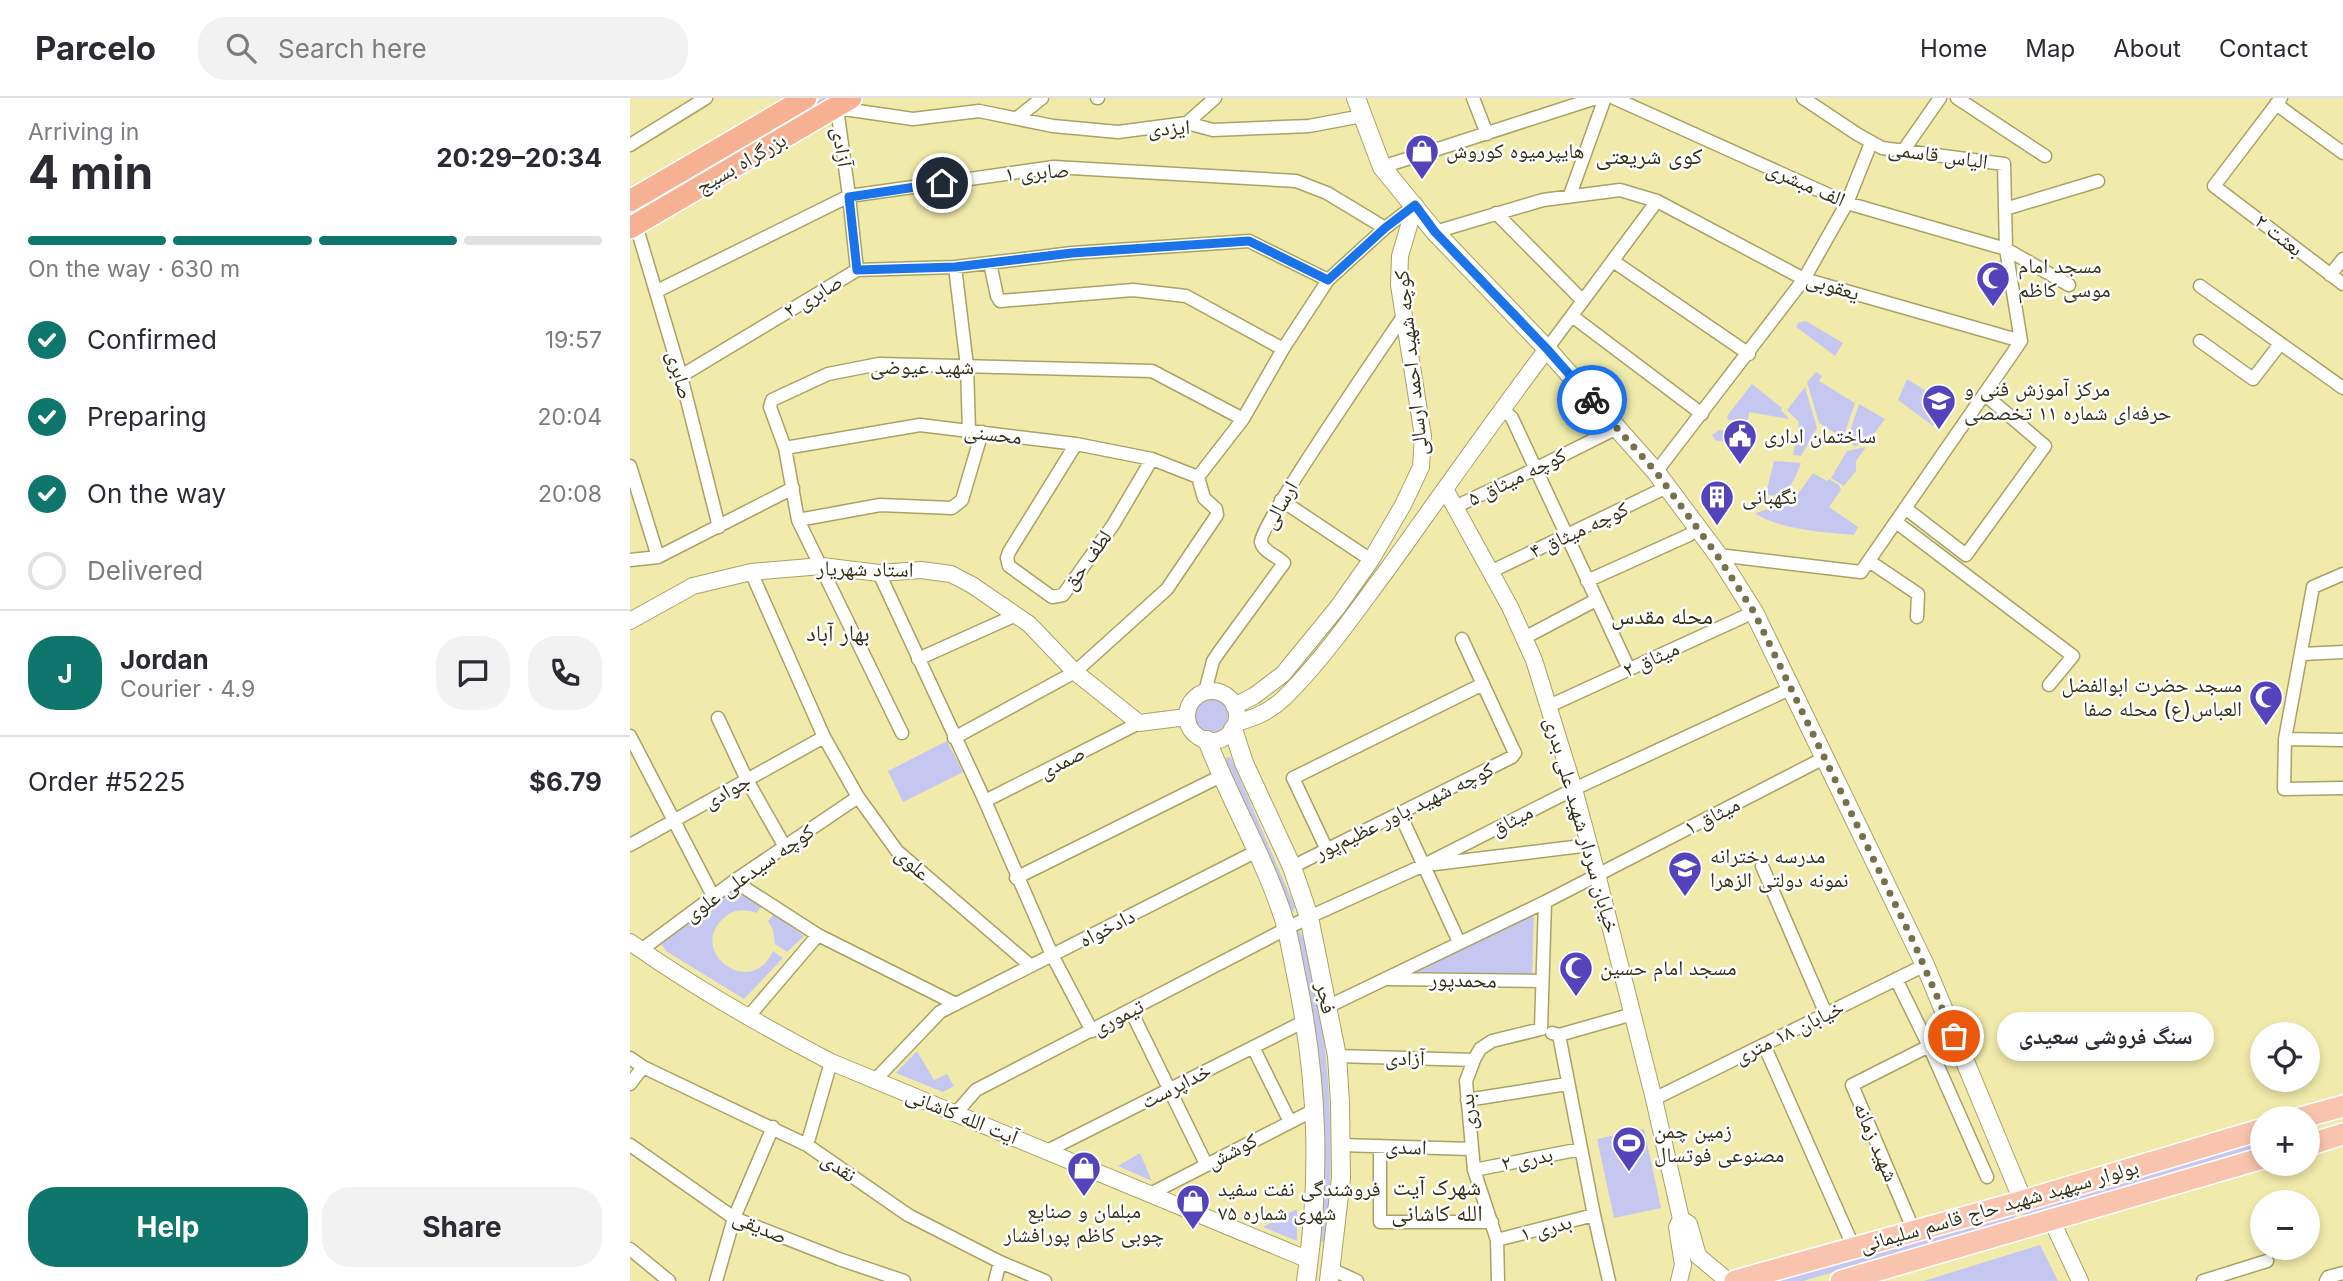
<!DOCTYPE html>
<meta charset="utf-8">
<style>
body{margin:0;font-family:Inter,"Noto Naskh Arabic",sans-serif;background:#f2f2f3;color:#2b2b33;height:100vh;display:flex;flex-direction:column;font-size:26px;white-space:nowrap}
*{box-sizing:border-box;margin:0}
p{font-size:23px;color:#7c7c81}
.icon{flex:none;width:38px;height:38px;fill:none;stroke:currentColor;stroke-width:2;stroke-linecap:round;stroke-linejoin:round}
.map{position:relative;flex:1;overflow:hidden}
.side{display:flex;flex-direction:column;background:#fff;width:630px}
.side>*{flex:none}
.controls{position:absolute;left:1620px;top:924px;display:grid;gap:14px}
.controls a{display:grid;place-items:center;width:70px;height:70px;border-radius:50%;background:#fff;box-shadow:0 4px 10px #0003;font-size:35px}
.pin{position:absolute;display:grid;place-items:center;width:60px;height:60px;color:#fff;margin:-30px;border:4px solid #fff;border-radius:50%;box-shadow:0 2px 7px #0007}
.courier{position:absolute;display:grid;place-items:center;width:70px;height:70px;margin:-35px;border:5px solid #1a73e8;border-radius:50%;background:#fff;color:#222;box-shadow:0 2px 9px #0007}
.bubble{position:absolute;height:49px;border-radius:24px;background:#fff;box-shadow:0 4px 10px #0003;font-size:23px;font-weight:700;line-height:49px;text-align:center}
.head em{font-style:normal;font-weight:700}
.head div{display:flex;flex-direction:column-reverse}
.head{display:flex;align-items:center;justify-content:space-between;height:119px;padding:0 28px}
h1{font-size:46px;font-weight:700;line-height:52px}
.bar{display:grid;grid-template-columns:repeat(4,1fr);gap:10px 7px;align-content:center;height:84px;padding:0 28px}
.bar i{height:9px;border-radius:5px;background:#e1e1e2}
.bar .current{background:#0f766e}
.bar p{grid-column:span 4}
.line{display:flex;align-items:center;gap:18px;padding:0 28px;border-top:2px solid #e1e1e2}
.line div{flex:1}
.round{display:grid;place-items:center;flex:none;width:74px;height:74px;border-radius:28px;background:#f2f2f3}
ol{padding:0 28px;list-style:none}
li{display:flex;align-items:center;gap:21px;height:77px}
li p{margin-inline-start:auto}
li .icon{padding:7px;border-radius:50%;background:#0f766e;color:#fff;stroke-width:4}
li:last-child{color:#7c7c81}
li i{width:38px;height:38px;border:4px solid #e1e1e2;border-radius:50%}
.cta{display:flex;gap:14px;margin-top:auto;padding:14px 28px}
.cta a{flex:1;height:80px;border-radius:28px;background:#0f766e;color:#fff;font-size:28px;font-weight:700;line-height:80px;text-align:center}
.cta a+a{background:#f2f2f3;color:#2b2b33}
header{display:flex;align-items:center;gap:42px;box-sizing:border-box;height:98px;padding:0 35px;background:#fff;border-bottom:2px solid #e1e1e2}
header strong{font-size:33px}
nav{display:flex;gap:38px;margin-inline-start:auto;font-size:24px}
.search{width:490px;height:63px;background:#f2f2f3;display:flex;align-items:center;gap:18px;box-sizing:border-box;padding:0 24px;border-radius:28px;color:#7c7c81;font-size:26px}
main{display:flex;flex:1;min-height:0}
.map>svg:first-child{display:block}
.green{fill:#c6c7f1}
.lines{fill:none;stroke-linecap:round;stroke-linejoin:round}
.minor-casing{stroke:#a8a365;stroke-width:15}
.tertiary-casing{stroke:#a8a365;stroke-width:18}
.secondary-casing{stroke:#a8a365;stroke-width:20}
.primary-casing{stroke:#fff;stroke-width:24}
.trunk-casing{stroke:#fff;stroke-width:24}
.minor{stroke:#fff;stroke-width:12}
.tertiary{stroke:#fff;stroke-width:16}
.secondary{stroke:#fff;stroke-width:18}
.primary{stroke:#f8c4ad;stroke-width:21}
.trunk{stroke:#f6b092;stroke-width:21}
.done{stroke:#75714a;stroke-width:7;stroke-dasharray:0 12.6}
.route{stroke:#1a73e8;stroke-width:9}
.labels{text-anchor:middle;stroke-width:5;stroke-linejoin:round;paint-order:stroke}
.street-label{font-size:21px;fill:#323016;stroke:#fff}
.poi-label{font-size:21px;fill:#323016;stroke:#fff;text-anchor:start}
.neighbourhood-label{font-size:23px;fill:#323016;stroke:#fff}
</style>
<header>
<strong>Parcelo</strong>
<div class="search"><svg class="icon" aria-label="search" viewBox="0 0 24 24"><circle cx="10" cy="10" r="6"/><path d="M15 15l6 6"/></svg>Search here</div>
<nav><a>Home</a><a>Map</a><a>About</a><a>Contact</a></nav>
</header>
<main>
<section class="side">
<div class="head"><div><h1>4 min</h1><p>Arriving in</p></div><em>20:29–20:34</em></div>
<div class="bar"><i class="current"></i><i class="current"></i><i class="current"></i><i></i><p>On the way · 630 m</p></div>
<ol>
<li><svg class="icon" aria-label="check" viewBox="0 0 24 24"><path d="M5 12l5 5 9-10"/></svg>Confirmed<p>19:57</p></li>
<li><svg class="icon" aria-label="check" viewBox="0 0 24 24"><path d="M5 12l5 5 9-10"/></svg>Preparing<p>20:04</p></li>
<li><svg class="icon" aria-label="check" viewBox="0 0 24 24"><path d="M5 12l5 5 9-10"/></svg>On the way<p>20:08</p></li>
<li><i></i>Delivered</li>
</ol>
<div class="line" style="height:126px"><b class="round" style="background:#0f766e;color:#fff">J</b><div><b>Jordan</b><p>Courier · 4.9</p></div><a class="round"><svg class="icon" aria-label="chat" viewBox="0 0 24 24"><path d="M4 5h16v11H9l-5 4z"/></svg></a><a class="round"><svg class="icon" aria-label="phone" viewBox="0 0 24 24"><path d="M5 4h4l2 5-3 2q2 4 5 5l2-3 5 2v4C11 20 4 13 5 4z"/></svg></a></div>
<div class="line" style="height:91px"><div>Order #5225</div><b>$6.79</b></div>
<div class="cta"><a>Help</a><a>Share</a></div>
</section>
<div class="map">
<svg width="1713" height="1183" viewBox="0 0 1713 1183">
<rect width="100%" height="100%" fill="#f1ebab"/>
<path class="green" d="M193 0H203L0 121V114L69 75Z
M1176 223 1213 245 1205 258 1166 229 1168 225Z
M1186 274 1192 278 1189 283 1225 305 1213 340 1189 325 1177 284Z
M1277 281C1294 292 1310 297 1310 319L1303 328 1268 302Z
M1122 286 1152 310 1151 312 1159 321 1119 314 1118 322H1098L1097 318Z
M1175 289 1187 330 1171 358 1163 357 1169 324 1157 312Z
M1229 306 1255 321 1237 345 1225 348 1217 343Z
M1089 332 1104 334V337L1114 340 1112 348 1085 342 1082 337Z
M1236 349 1226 363V373L1214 388 1201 380 1217 353Z
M1144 363 1171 365C1165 381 1156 404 1136 396Z
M1183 375 1197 383 1199 381 1209 387 1211 392 1199 409 1228 429 1224 437C1195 434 1149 432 1125 415L1162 404Z
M564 617a17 17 0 1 1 34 0a17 17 0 1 1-34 0Z
M317 643 333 674 273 704 258 673Z
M597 659 601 660 665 809 663 814 658 816 594 662Z
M102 789 132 808 126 815C116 811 104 811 95 819 55 852 121 903 143 853L153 860 114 901 36 853 30 844Z
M904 813 902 879 777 877Z
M144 816 174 838 157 854 145 846 143 832 138 823Z
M669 832C680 850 682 873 686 894 702 975 703 1056 698 1138L695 1143 692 1144 690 1139 692 1005 684 924 664 833Z
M287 953 304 982 317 976 324 988 313 994 266 975Z
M1014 1031 1031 1110 984 1120 967 1041Z
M1633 1038V1049L1405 1116 1393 1117 1389 1114Z
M510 1055 522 1083 488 1068Z
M667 1111V1143L633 1129Z
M1386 1115V1118L1382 1122 1173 1183H1137Z
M1410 1147 1428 1183H1294Z"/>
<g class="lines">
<g class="minor-casing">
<path id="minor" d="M467 0H468
M843 0 857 36
M984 0 1217 105 1376 151 1439 187
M1327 0 1415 58
M1651 0 1584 88 1713 186
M1646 6 1713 55
M387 20 412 0
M557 25 585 0
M0 47 76 0
M1273 53 1310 0
M752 69 966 0
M940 97 975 0
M1375 111 1468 83
M866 115 953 203
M6 127 51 278 89 429
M805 134 913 102 990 92 1027 103 1174 181 1391 243
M983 163 1119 256
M360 165 367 198 370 203 503 192 556 198 653 251
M325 169 337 268 339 332
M227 172 219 98 207 10 283 21 349 13 423 28 488 34 557 25 583 32 679 28 732 18
M1700 177 1713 161
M1570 188 1713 290
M27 193 219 98 424 69 666 83 697 95 755 130
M942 218 1072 316
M1570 243 1623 281 1650 246
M917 251 1027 103
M51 278 227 172 325 169 442 155 619 143 698 182
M872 310 882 320 999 571
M446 346 379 454 377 460 379 468 422 499 433 497 483 427 522 361
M155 350 290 327 446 346 522 361 568 379 613 321 653 251 698 182 755 130 785 107
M0 368 28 459
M1026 374 1174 181 1217 105 1241 45
M651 402 741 462
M825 409 905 371 987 330
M1275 410 1336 457 1415 348 1354 296
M168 422 250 407 322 410 332 402 352 334
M1266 424 1443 558 1419 587
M1088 457 1231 474 1391 243 1376 151 1374 66 1252 50 1227 36 1173 0
M0 462 28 459 163 390
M1239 463 1288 496 1287 519
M121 474 194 639 228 699 267 753 401 868
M860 474 1037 389
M249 475 355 703 422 857 462 933
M1713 476 1683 489 1655 641 1654 691 1713 690
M957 483 1059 437 1067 430
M894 540 966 502
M1672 556 1713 554
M288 561 386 517
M575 594 583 563 589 554 654 465C648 458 633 454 631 444 629 428 756 244 774 217
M919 608 1124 514
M88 620 117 682 155 749
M272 635 168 422 155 350 140 309 142 302 198 276 249 266 522 273 613 321
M0 638 83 798
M324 640 445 574 537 491 587 417 586 411 574 400 568 379
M1655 641 1713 642
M355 703 509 625
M770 716 829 844
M0 747 194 639
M697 752 663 680 853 586
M805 766 960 747
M1132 768 1196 916
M662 769 882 659 885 655 883 651 832 541
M386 780 591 678
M104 783 188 837 326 906
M11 852 104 783 228 699
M758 881 911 883
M1266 881 1299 948 1222 987 1284 1133
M697 909 915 804 1196 659
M501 913 576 1066
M119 918 188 837
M922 935 929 937 1003 916
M929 937 964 1117 979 1183
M1134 947 1224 1150
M1299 948 1357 1079
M623 949 660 1024
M707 958 844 962
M0 960 13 969 177 1047 278 1117 370 1164 415 1183
M245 982 310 914 627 753
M0 986 13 969
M1024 1001 1295 867
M837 1002 937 986
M326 1015 346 992 679 819 794 767 944 691 1162 590
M0 1047 104 1120 209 1161 274 1183
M177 1047 201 964
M711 1047 841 1051
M750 1048V1124H862
M417 1053 675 923
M844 1072 951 1051
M520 1096 686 1011
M867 1142 964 1117
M0 1151 39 1183
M701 1171 727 1183
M86 1183 104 1120 143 1029
M365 1183 370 1164
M868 1183 867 1142 844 1072 836 983 844 962 850 951 862 943 911 931 915 804
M1573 1183 1637 1163
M1696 1183 1698 1179 1713 1175"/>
</g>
<g class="tertiary-casing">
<path id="tertiary" d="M815 391 880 509 904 562 944 691 967 776 1024 1001 1051 1121 1047 1129 1053 1167 1049 1183
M0 523 63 488 121 474 192 468 249 475 291 472 321 476 342 487 399 526 445 574 509 625 557 619
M557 618a25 25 0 1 1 50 0a25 25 0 1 1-50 0Z
M604 608 624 598 653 576 707 510 741 462 773 407 791 369 793 338 769 187 770 158 785 107
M606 625C624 620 639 614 653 601 692 563 724 516 757 472 810 398 862 324 917 251
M0 844C63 889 132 928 201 964L679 1162
M1051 1121 1059 1126 1068 1158 1098 1183
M1422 1123 1450 1183"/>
</g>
<g class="secondary-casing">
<path id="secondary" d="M726 0 752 69 805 134 917 251 1026 374 1088 457 1124 514 1295 867 1393 1103
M603 631 614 665 662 769 679 819 707 958 710 1004 711 1080 699 1183
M577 642C600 702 633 757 653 818 660 840 663 864 668 886 688 987 691 1081 676 1183"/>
</g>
<g class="primary-casing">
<path id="primary" d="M1670 1020 1713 1008
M1678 1047 1713 1036
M1105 1183 1393 1103 1633 1031
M1211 1183 1633 1060"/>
</g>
<g class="trunk-casing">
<path id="trunk" d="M0 103 176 0
M0 130 221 0"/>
</g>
<use href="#minor" class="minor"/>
<use href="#tertiary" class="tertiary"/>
<use href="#secondary" class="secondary"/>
<use href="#primary" class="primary"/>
<use href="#trunk" class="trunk"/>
</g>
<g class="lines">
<path class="done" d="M962 302 1026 374 1087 457 1124 514 1284 845 1324 938"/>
<path class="route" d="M312 85 219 99 227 172 325 169 442 155 619 143 698 182 755 130 785 107 805 134 917 251 962 302"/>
</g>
<defs>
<g id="shop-pin" transform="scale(1.75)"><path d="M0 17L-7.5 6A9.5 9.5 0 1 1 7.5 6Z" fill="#5543bb" stroke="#fff"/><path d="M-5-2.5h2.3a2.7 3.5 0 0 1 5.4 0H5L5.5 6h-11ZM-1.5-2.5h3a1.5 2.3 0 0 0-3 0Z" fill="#fff"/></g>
<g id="mosque-pin" transform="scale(1.75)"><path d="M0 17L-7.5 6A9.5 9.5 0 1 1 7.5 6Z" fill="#5543bb" stroke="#fff"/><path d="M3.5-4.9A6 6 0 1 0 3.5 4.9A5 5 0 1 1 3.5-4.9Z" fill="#fff"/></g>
<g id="university-pin" transform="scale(1.75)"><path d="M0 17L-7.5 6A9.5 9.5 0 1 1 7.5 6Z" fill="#5543bb" stroke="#fff"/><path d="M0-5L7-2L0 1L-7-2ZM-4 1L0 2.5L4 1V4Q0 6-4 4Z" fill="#fff"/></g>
<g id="civic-pin" transform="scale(1.75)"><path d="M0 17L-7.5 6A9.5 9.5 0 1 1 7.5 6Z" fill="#5543bb" stroke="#fff"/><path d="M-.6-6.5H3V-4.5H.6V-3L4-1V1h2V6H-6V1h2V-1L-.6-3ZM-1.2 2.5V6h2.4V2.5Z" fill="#fff"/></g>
<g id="building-pin" transform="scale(1.75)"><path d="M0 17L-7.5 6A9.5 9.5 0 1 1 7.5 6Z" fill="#5543bb" stroke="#fff"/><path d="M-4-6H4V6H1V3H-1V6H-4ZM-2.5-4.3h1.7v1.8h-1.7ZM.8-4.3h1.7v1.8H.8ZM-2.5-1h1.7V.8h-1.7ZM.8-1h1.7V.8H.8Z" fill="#fff"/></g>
<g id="school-pin" transform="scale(1.75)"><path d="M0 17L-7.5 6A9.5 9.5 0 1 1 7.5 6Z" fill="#5543bb" stroke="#fff"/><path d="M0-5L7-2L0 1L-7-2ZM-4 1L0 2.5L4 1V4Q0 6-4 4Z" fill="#fff"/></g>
<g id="stadium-pin" transform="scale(1.75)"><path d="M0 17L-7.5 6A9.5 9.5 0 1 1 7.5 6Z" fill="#5543bb" stroke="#fff"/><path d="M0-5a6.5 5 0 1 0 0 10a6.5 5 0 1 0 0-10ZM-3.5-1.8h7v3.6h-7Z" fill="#fff"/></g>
</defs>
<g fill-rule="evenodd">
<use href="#shop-pin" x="792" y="53"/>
<use href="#mosque-pin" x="1363" y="180"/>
<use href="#university-pin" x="1309" y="303"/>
<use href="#civic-pin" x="1110" y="338"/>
<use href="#building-pin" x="1087" y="399"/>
<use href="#mosque-pin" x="1636" y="599"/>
<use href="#school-pin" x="1055" y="770"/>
<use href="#mosque-pin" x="946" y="870"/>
<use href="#stadium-pin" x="999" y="1045"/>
<use href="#shop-pin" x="454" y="1070"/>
<use href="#shop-pin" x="563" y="1103"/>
</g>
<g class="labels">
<g class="street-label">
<text transform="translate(539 30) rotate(-3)" y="7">ایزدی</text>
<text transform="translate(212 49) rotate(82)" y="7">آزادی</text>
<text transform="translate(1308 57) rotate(8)" y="7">الیاس قاسمی</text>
<text transform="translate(111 65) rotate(-30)" y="7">بزرگراه بسیج</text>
<text transform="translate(407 74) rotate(-4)" y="7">صابری ۱</text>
<text transform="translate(1176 86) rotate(24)" y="7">الف مبشری</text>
<text transform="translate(1649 137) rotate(38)" y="7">بعثت ۲</text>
<text transform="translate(1203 188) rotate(17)" y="7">یعقوبی</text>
<text transform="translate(183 198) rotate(-31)" y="7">صابری ۲</text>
<text transform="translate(781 265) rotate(-96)" y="7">کوچه شهید احمد ارسالی</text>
<text x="292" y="276">شهید عیوضی</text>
<text transform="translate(50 277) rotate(75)" y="7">صابری</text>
<text transform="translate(363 336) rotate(7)" y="7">محسنی</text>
<text transform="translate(887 379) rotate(-26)" y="7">کوچه میثاق ۵</text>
<text transform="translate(650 407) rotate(-60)" y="7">ارسالی</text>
<text transform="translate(949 432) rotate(-25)" y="7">کوچه میثاق ۴</text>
<text transform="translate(457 462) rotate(-54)" y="7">لطف حق</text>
<text transform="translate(235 471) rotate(1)" y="7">استاد شهریار</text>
<text transform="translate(1021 561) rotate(-24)" y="7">میثاق ۲</text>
<text transform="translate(432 664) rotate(-27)" y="7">صمدی</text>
<text transform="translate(97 693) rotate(-29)" y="7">جوادی</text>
<text transform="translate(774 713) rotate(-26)" y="7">کوچه شهید یاور عظیم‌پور</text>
<text transform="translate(1082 718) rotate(-27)" y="7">میثاق ۱</text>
<text transform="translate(882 722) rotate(-27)" y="7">میثاق</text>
<text transform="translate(952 727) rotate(74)" y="7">خیابان سردار شهید علی بدری</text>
<text transform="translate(283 766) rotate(43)" y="7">علوی</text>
<text transform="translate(119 775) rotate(-35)" y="7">کوچه سیدعلی علوی</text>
<text transform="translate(477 830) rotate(-27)" y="7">دادخواه</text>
<text transform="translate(833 882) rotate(1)" y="7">محمدپور</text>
<text transform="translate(696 900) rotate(78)" y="7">فجر</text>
<text transform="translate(488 919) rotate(-27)" y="7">تیموری</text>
<text transform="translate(1159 934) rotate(-26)" y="7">خیابان ۱۸ متری</text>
<text transform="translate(775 960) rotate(1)" y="7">آزادی</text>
<text transform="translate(546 988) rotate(-27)" y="7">خداپرست</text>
<text transform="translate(838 1014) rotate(-94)" y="7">بدری</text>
<text transform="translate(332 1018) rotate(22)" y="7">آیت الله کاشانی</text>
<text transform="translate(1246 1044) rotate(67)" y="7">شهید زمانه</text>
<text transform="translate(776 1049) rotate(2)" y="7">اسدی</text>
<text transform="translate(602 1053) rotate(-27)" y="7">کوشش</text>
<text transform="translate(897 1061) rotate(-11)" y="7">بدری ۲</text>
<text transform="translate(209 1069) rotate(35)" y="7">نقدی</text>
<text transform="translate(1369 1108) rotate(-16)" y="7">بولوار سپهبد شهید حاج قاسم سلیمانی</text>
<text transform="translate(130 1129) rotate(23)" y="7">صدیقی</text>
<text transform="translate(916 1130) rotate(-15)" y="7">بدری ۱</text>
</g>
<g class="poi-label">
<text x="816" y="60">هایپرمیوه کوروش</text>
<text x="1388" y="175">مسجد امام<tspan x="1388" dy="24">موسی کاظم</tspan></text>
<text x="1334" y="298">مرکز آموزش فنی و<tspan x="1334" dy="24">حرفه‌ای شماره ۱۱ تخصصی</tspan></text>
<text x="1134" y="345">ساختمان اداری</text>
<text x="1112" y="406">نگهبانی</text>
<text x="1612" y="594" text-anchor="end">مسجد حضرت ابوالفضل<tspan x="1612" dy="24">العباس(ع) محله صفا</tspan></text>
<text x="1080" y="765">مدرسه دخترانه<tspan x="1080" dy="24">نمونه دولتی الزهرا</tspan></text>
<text x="970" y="877">مسجد امام حسین</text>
<text x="1024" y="1040">زمین چمن<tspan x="1024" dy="24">مصنوعی فوتسال</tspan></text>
<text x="588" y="1098">فروشندگی نفت سفید<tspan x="588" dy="24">شهری شماره ۷۵</tspan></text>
<text x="454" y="1120" text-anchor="middle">مبلمان و صنایع<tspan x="454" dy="24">چوبی کاظم پورافشار</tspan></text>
</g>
<g class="neighbourhood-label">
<text x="1019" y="66">کوی شریعتی</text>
<text x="1032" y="526">محله مقدس</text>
<text x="208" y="543">بهار آباد</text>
<text x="807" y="1097">شهرک آیت<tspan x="807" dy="26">الله کاشانی</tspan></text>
</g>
</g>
</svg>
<div class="controls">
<a><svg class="icon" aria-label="locate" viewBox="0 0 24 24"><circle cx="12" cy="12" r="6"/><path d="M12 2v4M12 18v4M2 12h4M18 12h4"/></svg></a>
<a>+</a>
<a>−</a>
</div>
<div class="pin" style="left:1324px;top:938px;background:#ea580c"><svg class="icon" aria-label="bag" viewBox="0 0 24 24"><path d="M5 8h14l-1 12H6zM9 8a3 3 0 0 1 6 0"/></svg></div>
<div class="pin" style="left:312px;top:85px;background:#1f2937"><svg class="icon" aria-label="home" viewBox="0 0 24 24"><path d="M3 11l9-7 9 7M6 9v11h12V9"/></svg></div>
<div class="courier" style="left:962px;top:302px"><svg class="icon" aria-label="bike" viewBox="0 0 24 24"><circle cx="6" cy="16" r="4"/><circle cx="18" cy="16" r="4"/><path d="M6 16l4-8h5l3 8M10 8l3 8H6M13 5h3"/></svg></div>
<div class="bubble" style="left:1367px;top:914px;width:217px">سنگ فروشی سعیدی</div>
</div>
</main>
